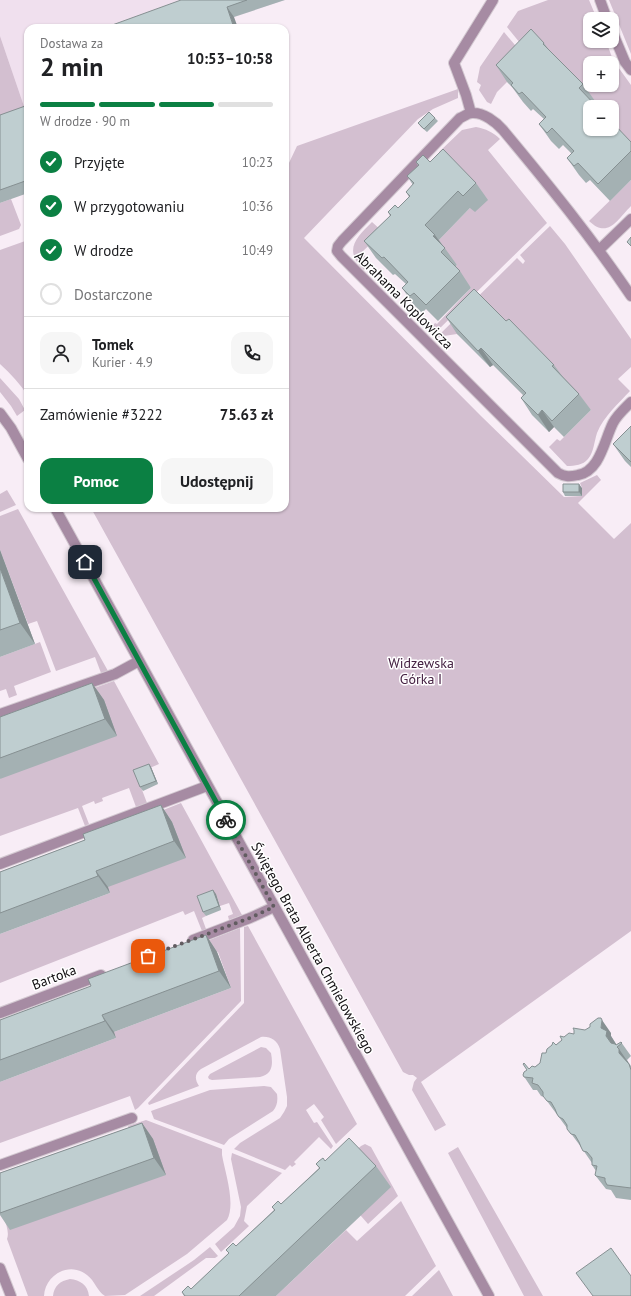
<!DOCTYPE html>
<html lang="pl">
<meta charset="utf-8">
<style>
body{margin:0;font-family:"PT Sans",sans-serif;background:#f6f6f6;color:#202124;height:100vh;display:flex;flex-direction:column;font-size:15px;white-space:nowrap}
*{box-sizing:border-box;margin:0}
p{font-size:13px;color:#757577}
.icon{flex:none;width:22px;height:22px;fill:none;stroke:currentColor;stroke-width:2;stroke-linecap:round;stroke-linejoin:round}
.map{position:relative;flex:1;overflow:hidden}
.drawer{position:absolute;left:24px;top:24px;width:265px;height:488px;display:flex;flex-direction:column;background:#fff;border-radius:12px;box-shadow:0 1px 3px #0004}
.drawer>*{flex:none}
.controls{position:absolute;left:583px;top:12px;display:grid;gap:8px}
.controls a{display:grid;place-items:center;width:36px;height:36px;border-radius:8px;background:#fff;box-shadow:0 1px 3px #0004;font-size:20px}
.pin{position:absolute;display:grid;place-items:center;width:34px;height:34px;color:#fff;margin:-17px;border-radius:8px;box-shadow:0 2px 6px #0006}
.courier{position:absolute;display:grid;place-items:center;width:40px;height:40px;margin:-20px;border:3px solid #0b8043;border-radius:50%;background:#fff;color:#222;box-shadow:0 1px 5px #0007}
.overview em{font-style:normal;font-weight:700}
.overview div{display:flex;flex-direction:column-reverse}
.overview{display:flex;align-items:center;justify-content:space-between;height:68px;padding:0 16px}
h1{font-size:26px;font-weight:700;line-height:30px}
.bar{display:grid;grid-template-columns:repeat(4,1fr);gap:6px 4px;align-content:center;height:48px;padding:0 16px}
.bar i{height:5px;border-radius:3px;background:#e0e0e0}
.bar .selected{background:#0b8043}
.bar p{grid-column:span 4}
.line{display:flex;align-items:center;gap:10px;padding:0 16px;border-top:1px solid #e0e0e0}
.line div{flex:1}
.round{display:grid;place-items:center;flex:none;width:42px;height:42px;border-radius:12px;background:#f6f6f6}
ol{padding:0 16px;list-style:none}
li{display:flex;align-items:center;gap:12px;height:44px}
li p{margin-inline-start:auto}
li .icon{padding:4px;border-radius:50%;background:#0b8043;color:#fff;stroke-width:4}
li:last-child{color:#757577}
li i{width:22px;height:22px;border:2px solid #e0e0e0;border-radius:50%}
.cta{display:flex;gap:8px;margin-top:auto;padding:8px 16px}
.cta a{flex:1;height:46px;border-radius:12px;background:#0b8043;color:#fff;font-size:16px;font-weight:700;line-height:46px;text-align:center}
.cta a+a{background:#f6f6f6;color:#202124}
.map>svg:first-child{display:block}
.built{fill:#f0e0ee}
.green{fill:#d3bfd0;fill-rule:evenodd}
.lines{fill:none;stroke-linecap:round;stroke-linejoin:round}
.lane-casing{stroke:#d3c9d1;stroke-width:12}
.street-casing{stroke:#d3c9d1;stroke-width:12}
.lane{stroke:#a68ba3;stroke-width:10}
.street{stroke:#a68ba3;stroke-width:10}
.wall{fill:#a4b1b3}
.shaded-wall{fill:#869092}
.building{fill:#bfced0;stroke:#869092}
.done{stroke:#625c61;stroke-width:4;stroke-dasharray:0 7.2}
.route{stroke:#0b8043;stroke-width:5}
.labels{text-anchor:middle;stroke-width:3;stroke-linejoin:round;paint-order:stroke}
.street-label{font-size:14px;fill:#110e11;stroke:#fff}
.park-label{font-size:14px;fill:#452142;stroke:#fff}
</style>
<div class="map">
<svg width="631" height="1296" viewBox="0 0 631 1296">
<rect width="100%" height="100%" fill="#f8edf6"/>
<path class="built" d="M0 0H285L234 17 238 28H28V118L0 36Z"/>
<path class="green" d="M548 0H589L597 19H590V41H606L613 60 631 85V146L612 127V107H592L520 43 507 27 518 11ZM590 63H612V85H590Z
M609 0H631V54Z
M504 32 520 51 507 82 497 92 491 104 487 102 479 90 481 85 477 82 480 67Z
M0 36 28 118 0 129Z
M458 89V98L433 109 418 119 304 238 481 416 564 497 582 496V488L580 483 597 475 601 480 578 503 614 539 631 523V931L421 1082 446 1125 435 1131 412 1090 414 1082 417 1078 413 1075H409L403 1072 91 508H285V154L288 165 297 146Z
M476 127C486 129 493 132 500 139L488 150 547 223 434 334 430 329 435 323 437 324 471 288 453 269 457 265 437 242 470 208 455 166 439 152 462 130Z
M631 180V206C617 220 608 239 589 221Z
M11 199 21 225 19 229 0 236V203Z
M372 222 383 232 362 252 371 264 364 270C343 250 356 238 372 222Z
M550 226 565 244 631 339V367L618 379 630 391C618 404 604 416 597 433 594 442 594 452 588 459 583 465 575 466 567 466L549 447 557 439 560 441 591 410 457 334 437 337 517 258 523 264 525 261 520 255Z
M28 240V396C20 384 11 374 0 364V250Z
M0 378 19 399 25 410 17 416 11 406 0 392Z
M7 490 16 505 0 512V494Z
M18 509 108 671 101 673 95 657 56 671 37 621 28 624 0 550V516Z
M40 642 51 672 14 686 17 695 9 698 6 689 0 691V657Z
M114 681 159 764 136 774 147 803 136 807 129 788 102 798 103 801 95 804 94 801 82 806 89 824 85 826 78 808 0 836V779L80 693Z
M181 803 242 915 229 920 228 916 233 914 229 903 220 906 216 894 200 900 206 916 202 918 206 929 202 931 194 911 185 915 183 911 0 983V934L110 893 108 887 148 816Z
M248 926 357 1124 336 1144 321 1120 324 1117 314 1104 306 1110 314 1123 317 1122 333 1146 331 1149 319 1137 294 1162 296 1164 292 1167 290 1165 285 1170 234 1149 240 1143 280 1118 284 1112 287 1106V1097L280 1049C277 1040 270 1036 261 1037L201 1069C194 1074 195 1080 199 1086L149 1105 148 1103 244 1003V927Z
M240 928 241 1001 138 1108 135 1110 130 1096 0 1143V1082L116 1038 114 1032 231 988 218 952 194 946Z
M261 1047 266 1048 271 1053C273 1064 273 1074 260 1077L212 1080 209 1079 208 1077 210 1074Z
M264 1086 271 1087 277 1094C278 1101 277 1106 273 1111L229 1139 224 1145 154 1119 151 1111 210 1090Z
M146 1120 222 1149V1155C225 1172 236 1204 227 1220L187 1254 125 1295 105 1296C97 1291 95 1281 87 1275 69 1261 45 1275 44 1296H28L7 1239C11 1229 0 1213 0 1201L135 1146 128 1126Z
M365 1144 371 1147 398 1196 368 1224 361 1216 338 1167 361 1146Z
M458 1147 543 1296H524L448 1153Z
M232 1153 282 1173 247 1206 244 1221 249 1226 221 1252 215 1244 234 1227 240 1216 241 1207 231 1159Z
M401 1201 436 1266 405 1296H276L346 1230 357 1241Z
M210 1247 218 1256 215 1258H206L154 1296H140L194 1260Z
M439 1270 453 1296H412Z
M70 1279C80 1280 88 1285 89 1296H53C54 1286 60 1281 70 1279Z"/>
<g class="lines">
<g class="lane-casing">
<path id="lane" d="M599 250 631 219"/>
</g>
<g class="street-casing">
<path id="street" d="M600 0 607 19
M612 31 625 62 631 70
M471 113 466 95 454 63 493 0
M631 296C592 238 548 184 503 130 496 122 483 112 472 113 468 113 463 117 460 118L342 241 338 246 337 251 341 256 558 473C565 477 570 477 578 475 600 471 604 441 613 423 617 415 625 408 631 402
M0 413 11 428 28 459
M55 508 489 1296
M0 714 115 674 139 661
M0 864 207 786
M193 940 250 918 274 907
M0 1013 101 975
M0 1165 132 1118
M0 1268 11 1296"/>
</g>
<use href="#lane" class="lane"/>
<use href="#street" class="street"/>
</g>
<path class="wall" d="M181 0H285L234 17Z
M544 43 552 54 583 84 595 101 593 103 631 142V180L610 201 590 180 586 183 579 175 567 158 572 154 563 145 559 149 551 141 539 124 544 119 533 109 531 111 523 102 512 87 507 82 496 65Z
M28 105V193L0 203V115Z
M435 118 438 121 427 132 421 127 418 123Z
M416 162H430L476 183 488 200 475 212 470 208 439 240 457 265 455 267 460 271 471 288 438 321 426 309 422 313 414 305 402 288 406 284 395 274 393 275 376 258 364 241 390 216 388 212 398 208 409 197 406 192 413 185 407 176 418 166Z
M446 317 506 321 554 365 563 377 579 394 591 410 564 437 554 427 549 432 532 415 521 398 523 395 493 365 490 367 457 334Z
M631 426V467L625 461 613 444Z
M582 488V496H565L563 492Z
M0 550 35 644 0 657Z
M92 683 104 700 117 736 0 779V717Z
M149 764 151 767 158 784 143 791 140 787Z
M161 805 172 822 186 858 108 887 110 893 0 934V872L85 840Z
M216 894 221 910 206 916 203 912Z
M206 935 217 952 231 988 114 1032 116 1038 0 1082V1020L91 986Z
M585 1030 611 1033V1036L616 1044V1045L621 1042 631 1056 627 1060 631 1066V1200L616 1198 611 1190 606 1189 595 1175 596 1171 592 1165V1163L581 1147 544 1097 541 1096 537 1090H533L523 1075 529 1069 535 1067 540 1063 546 1053 562 1040 564 1037Z
M142 1123 153 1139 166 1175 10 1230 0 1215V1173Z
M325 1161 376 1166 391 1187 276 1296H184L182 1292 191 1289 229 1253 226 1250 236 1246 274 1210 272 1207 281 1204 319 1168 316 1164Z"/>
<path class="shaded-wall" d="M227 7 234 17 238 28H234Z
M435 235 445 249 433 236Z
M481 348 493 365 490 367 478 351Z
M542 410 554 427 549 432 538 415Z
M579 484 582 488V496L579 492Z
M0 550 35 644 20 623 0 568Z
M92 683 104 700 117 736 105 719Z
M149 764 151 767 158 784 156 781Z
M161 805 172 822 186 858 174 841Z
M96 871 108 887 110 893 98 876Z
M213 890 216 894 221 910 219 906Z
M206 935 217 952 231 988 219 971Z
M102 1015 114 1032 116 1038 105 1021Z
M602 1020 611 1033V1036L616 1044 615 1049 601 1028Z
M619 1049 628 1062V1065L619 1053Z
M142 1123 153 1139 166 1175 154 1158Z"/>
<path class="building" d="M181 0H247L227 7 234 28H104Z
M531 29 544 43 543 44 583 84 579 88 597 107H590V129H612V122L631 142V151L598 184 578 163 574 166 567 158 574 151 552 128 547 133 539 124 546 117 522 92 519 94 511 85 513 83 496 65Z
M28 105V180L0 190V115Z
M429 112 435 118 424 129 418 123Z
M443 149 476 183 463 196 458 191 425 225 435 235 433 236 445 248 441 252 460 271 426 305 414 293 410 296 402 288 408 282 384 257 382 258 364 241 391 215 388 212 395 205 398 208 410 196 406 192 414 183 407 176 419 165 416 162 423 155 430 162Z
M631 237V246L627 242Z
M474 289 506 321 509 319 554 365 552 366 579 394 552 421 542 410 538 415 521 398 526 393 481 348 478 351 446 317Z
M631 426V462L613 444Z
M563 484H579V492H563Z
M0 568 20 623 0 630Z
M92 683 105 719 0 758V717Z
M149 764 156 781 140 787 133 770Z
M161 805 174 841 96 871 98 876 0 913V872L85 840 83 834Z
M213 890 219 906 203 912 197 896Z
M206 935 219 971 102 1015 105 1021 0 1060V1020L91 986 88 979Z
M598 1018H601L602 1020 601 1028 607 1031 606 1036 611 1043 615 1044 616 1045 621 1042 622 1043 617 1047 619 1049V1053L629 1064 631 1070V1188L607 1185 605 1181V1178L596 1176 595 1175 597 1166 592 1165V1158L587 1152 583 1151 581 1147 579 1142 575 1135 571 1134 567 1129V1125L563 1119 559 1117 557 1114 555 1109 551 1102 547 1101 543 1096V1092L538 1085 532 1083 533 1078 524 1077 523 1075 524 1072 527 1070 523 1064 524 1063 529 1069 532 1066 535 1067 540 1063 542 1053H546L547 1049 552 1045 553 1042 556 1045 562 1040 560 1036 564 1037 569 1033 574 1034V1030L573 1028 585 1030 590 1027V1024Z
M142 1123 154 1158 0 1213V1173Z
M349 1138 376 1166 239 1296H185L182 1292 188 1286 191 1289 229 1253 226 1250 233 1243 236 1246 275 1210 272 1207 278 1201 281 1204 320 1168 316 1164 319 1161 323 1158 325 1161Z
M611 1248 631 1276V1296H593L576 1273Z"/>
<g class="lines">
<path class="done" d="M148 956 250 918 274 907 226 820"/>
<path class="route" d="M85 562 226 820"/>
</g>
<g class="labels">
<g class="street-label">
<text transform="translate(404 300) rotate(45)" y="5">Abrahama Koplowicza</text>
<text transform="translate(313 948) rotate(61)" y="5">Świętego Brata Alberta Chmielowskiego</text>
<text transform="translate(54 977) rotate(-21)" y="5">Bartoka</text>
</g>
<g class="park-label">
<text x="421" y="668">Widzewska<tspan x="421" dy="16">Górka I</tspan></text>
</g>
</g>
</svg>
<div class="controls">
<a><svg class="icon" aria-label="layers" viewBox="0 0 24 24"><path d="M12 4l9 5-9 5-9-5zM3 14l9 5 9-5"/></svg></a>
<a>+</a>
<a>−</a>
</div>
<div class="pin" style="left:148px;top:956px;background:#ea580c"><svg class="icon" aria-label="bag" viewBox="0 0 24 24"><path d="M5 8h14l-1 12H6zM9 8a3 3 0 0 1 6 0"/></svg></div>
<div class="pin" style="left:85px;top:562px;background:#1f2937"><svg class="icon" aria-label="home" viewBox="0 0 24 24"><path d="M3 11l9-7 9 7M6 9v11h12V9"/></svg></div>
<div class="courier" style="left:226px;top:820px"><svg class="icon" aria-label="bike" viewBox="0 0 24 24"><circle cx="6" cy="16" r="4"/><circle cx="18" cy="16" r="4"/><path d="M6 16l4-8h5l3 8M10 8l3 8H6M13 5h3"/></svg></div>
<section class="drawer">
<div class="overview"><div><h1>2 min</h1><p>Dostawa za</p></div><em>10:53–10:58</em></div>
<div class="bar"><i class="selected"></i><i class="selected"></i><i class="selected"></i><i></i><p>W drodze · 90 m</p></div>
<ol>
<li><svg class="icon" aria-label="check" viewBox="0 0 24 24"><path d="M5 12l5 5 9-10"/></svg>Przyjęte<p>10:23</p></li>
<li><svg class="icon" aria-label="check" viewBox="0 0 24 24"><path d="M5 12l5 5 9-10"/></svg>W przygotowaniu<p>10:36</p></li>
<li><svg class="icon" aria-label="check" viewBox="0 0 24 24"><path d="M5 12l5 5 9-10"/></svg>W drodze<p>10:49</p></li>
<li><i></i>Dostarczone</li>
</ol>
<div class="line" style="height:72px"><a class="round"><svg class="icon" aria-label="person" viewBox="0 0 24 24"><circle cx="12" cy="8" r="4"/><path d="M4 21q1-7 8-7t8 7"/></svg></a><div><b>Tomek</b><p>Kurier · 4.9</p></div><a class="round"><svg class="icon" aria-label="phone" viewBox="0 0 24 24"><path d="M5 4h4l2 5-3 2q2 4 5 5l2-3 5 2v4C11 20 4 13 5 4z"/></svg></a></div>
<div class="line" style="height:52px"><div>Zamówienie #3222</div><b>75.63 zł</b></div>
<div class="cta"><a>Pomoc</a><a>Udostępnij</a></div>
</section>
</div>
